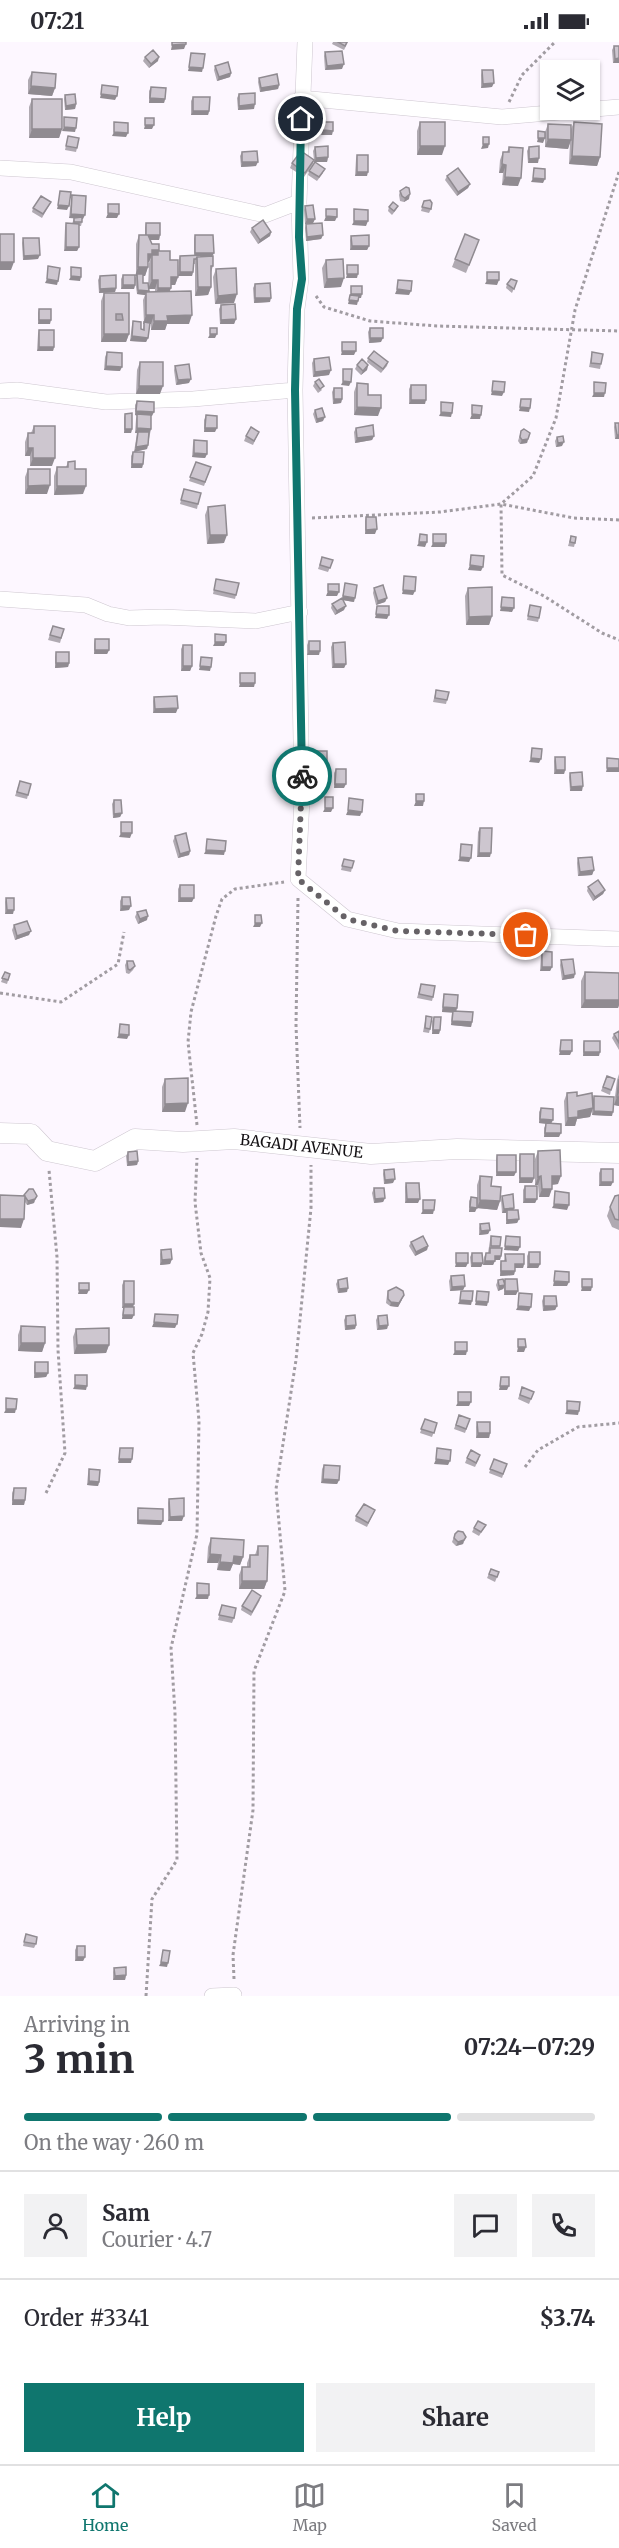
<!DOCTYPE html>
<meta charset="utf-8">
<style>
body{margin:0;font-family:Merriweather,serif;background:#f2f2f3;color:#2b2b33;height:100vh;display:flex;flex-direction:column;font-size:22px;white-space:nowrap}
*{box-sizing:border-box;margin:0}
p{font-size:20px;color:#7c7c81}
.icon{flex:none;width:33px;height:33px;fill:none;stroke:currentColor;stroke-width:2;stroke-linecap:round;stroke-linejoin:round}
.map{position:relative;height:1954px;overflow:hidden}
.sheet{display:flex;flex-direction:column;background:#fff;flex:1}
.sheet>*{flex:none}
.tools{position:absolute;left:540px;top:18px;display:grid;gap:12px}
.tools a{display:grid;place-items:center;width:60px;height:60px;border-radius:0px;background:#fff;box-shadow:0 2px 4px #0004;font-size:30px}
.pin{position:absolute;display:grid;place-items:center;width:51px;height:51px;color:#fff;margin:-26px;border:3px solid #fff;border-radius:50%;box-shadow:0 2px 6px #0007}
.courier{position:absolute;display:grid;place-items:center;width:60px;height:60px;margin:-30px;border:4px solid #0f766e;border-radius:50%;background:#fff;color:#222;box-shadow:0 2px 8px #0007}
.headline em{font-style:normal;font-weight:700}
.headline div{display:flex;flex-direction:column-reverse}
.headline{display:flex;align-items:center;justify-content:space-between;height:102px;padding:0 24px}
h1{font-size:39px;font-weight:700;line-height:45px}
.bar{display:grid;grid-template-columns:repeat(4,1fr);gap:9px 6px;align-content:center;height:72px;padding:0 24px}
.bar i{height:8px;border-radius:4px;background:#e1e1e2}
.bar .selected{background:#0f766e}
.bar p{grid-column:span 4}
.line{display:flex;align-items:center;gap:15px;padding:0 24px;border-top:2px solid #e1e1e2}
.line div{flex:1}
.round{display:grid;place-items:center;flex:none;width:63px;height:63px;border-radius:0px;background:#f2f2f3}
.primary-button{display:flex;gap:12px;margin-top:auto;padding:12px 24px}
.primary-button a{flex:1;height:69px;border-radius:0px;background:#0f766e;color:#fff;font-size:24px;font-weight:700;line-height:69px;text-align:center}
.primary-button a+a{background:#f2f2f3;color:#2b2b33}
.status{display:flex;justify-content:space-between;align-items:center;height:42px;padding:0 30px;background:#fff;direction:ltr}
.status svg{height:16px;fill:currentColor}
.tab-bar{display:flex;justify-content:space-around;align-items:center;height:84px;border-top:2px solid #e1e1e2;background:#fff;font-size:16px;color:#7c7c81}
.tab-bar a{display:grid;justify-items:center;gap:3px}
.tab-bar .selected{color:#0f766e}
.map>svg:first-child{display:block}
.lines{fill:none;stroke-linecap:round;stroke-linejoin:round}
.minor-casing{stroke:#cec7d0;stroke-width:16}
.tertiary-casing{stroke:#cec7d0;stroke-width:21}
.path{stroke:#a19ca2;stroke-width:3;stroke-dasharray:3 3;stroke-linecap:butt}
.minor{stroke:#fff;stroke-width:15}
.tertiary{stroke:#fff;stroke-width:20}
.wall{fill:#b0aab2;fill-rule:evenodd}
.shaded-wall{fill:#908b91}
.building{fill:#cdc6cf;stroke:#908b91;stroke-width:1.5;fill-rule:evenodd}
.done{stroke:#666266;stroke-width:6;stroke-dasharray:0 10.8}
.route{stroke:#0f766e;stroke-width:8}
.labels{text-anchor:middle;stroke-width:4.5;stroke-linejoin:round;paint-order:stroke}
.street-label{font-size:15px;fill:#141114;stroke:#fff}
</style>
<div class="status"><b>07:21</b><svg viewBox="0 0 49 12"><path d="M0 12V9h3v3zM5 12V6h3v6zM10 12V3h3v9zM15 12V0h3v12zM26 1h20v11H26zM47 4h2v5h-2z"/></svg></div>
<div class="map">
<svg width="619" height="1954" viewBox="0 0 619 1954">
<rect width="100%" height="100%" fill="#fdf7ff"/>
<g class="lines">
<g class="minor-casing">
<path id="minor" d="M305 0 299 160 301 237 297 267 295 348 302 757 298 837 347 877 398 889 619 897
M301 56 502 75 619 65
M0 126 71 130 265 173 299 160
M0 349 17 348 106 360 193 357 295 348
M0 557 86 563 108 572 129 576 162 575 256 579 300 570
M212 1954 234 1953"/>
</g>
<g class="tertiary-casing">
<g id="tertiary">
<path id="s1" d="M0 1091 31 1092 47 1109 95 1119 135 1097 183 1100 234 1097 371 1112 457 1107 619 1111"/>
</g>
</g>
<path class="path" d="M509 60 522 33 555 0
M619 130 575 268 556 376 533 434 501 462 502 533 544 554 602 591 619 598
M316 254 324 265 370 279 437 284 619 289
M312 476 440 470 501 462 574 476 619 478
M298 856 296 983 300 1086
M0 951 61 960 118 922 124 890
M197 1083 188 1000 191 970 216 874 222 857 235 847 284 840
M525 1425 538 1408 578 1385 619 1381
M46 1451 65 1411 58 1308 57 1215 49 1128
M234 1937 233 1913 253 1768 254 1629 285 1549 276 1447 296 1318 311 1166V1123
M146 1954 152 1857 177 1818 175 1671 171 1606 197 1492 199 1379 193 1311 202 1292 208 1270 210 1236 201 1211 195 1160 197 1116"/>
<use href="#minor" class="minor"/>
<use href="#tertiary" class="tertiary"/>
</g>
<path class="wall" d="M333 0H348L344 8 332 2Z
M614 4 619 21H613L612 8Z
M325 10 342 27 325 28 324 14Z
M145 15 158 19 149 26 143 19Z
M215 24 231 31 230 35 217 39 214 28Z
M482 28 492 45 481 46V33Z
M32 30 55 46 52 54 28 52V38Z
M259 36 279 43 278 47 260 50 258 40Z
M151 45 165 57 164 61H149V49Z
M239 52 254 67 238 68 237 56Z
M65 53 76 62 75 67 65 68 64 57Z
M193 55 209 69 208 73H191V59Z
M32 57 62 87 59 96H29V65Z
M420 80 442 113H417V89Z
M574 80 600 115 597 124 569 122 570 100 568 107 545 105V90L548 82 571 87Z
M68 94 77 106 76 110 65 108Z
M315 105 328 115 327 120H314V118L313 122 304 135 290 126 292 121 314 118 313 109Z
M509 105 518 144 502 143 503 131H499L500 118 503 110H507Z
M529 105 538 121H528L527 109Z
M242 110 256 124 241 125 240 114Z
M357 113 367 134H355L356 117Z
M309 129 323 131 317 139 308 133Z
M447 134 470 142 468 146 457 154 445 138Z
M400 149 409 157 404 160 400 159 399 153Z
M72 153 83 177H82V180L81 184H79V205L77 209H64L65 186 66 181 72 182 74 176H69L71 158Z
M424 159 431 167 429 171 421 169Z
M51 160 42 176 32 170 33 166Z
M305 164 315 177 313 181 305 182 304 168Z
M398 164 396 168 392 173 388 169 389 165Z
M146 181 160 193 159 198H150L152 202 159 208V209L170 218 178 235 175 243H171L169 250 189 282H167L165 288H151V282H150L148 296 146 300 130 299 132 283 133 279 141 287 143 288 144 282 143 258 145 253 137 252 135 238V243L134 247H121V237L123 233 135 236 136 234V202L139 193H145V186ZM151 216 149 221 148 247H155V250H148L143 241V234H145L148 225V220H149Z
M306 182 323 193 321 197 306 199 305 186Z
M252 186 271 190 270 194 258 202 250 190Z
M465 192 476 206 466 231 452 225Z
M195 193 212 214 213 224 211 230V245L208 253 195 254V222H194L192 234H178L179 218 180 214 194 213V197Z
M351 194 369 204 367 208H350V198Z
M23 196 38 217 23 218 22 201Z
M326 218 341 245 324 246 322 226Z
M216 227 234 261 215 262 213 235Z
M100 234 116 246 115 250 99 251 98 238Z
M517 239 512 251 506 246 507 242Z
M255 242 270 260 254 261 253 246Z
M104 251H129V292L126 300H101V259Z
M221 263 236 277 234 282H220L219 267Z
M39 267 50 282H38V271Z
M370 286 381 300 369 301 368 290Z
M39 288 54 305 53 309H37L38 292Z
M107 310 120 329 104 328 105 315Z
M592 310 601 322 600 327 589 325Z
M368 316 388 320 387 324 381 331 367 320Z
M314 317 329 333 313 335 312 321Z
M140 320 160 352H136L137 328Z
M357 323H368L367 328 361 333 355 327Z
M175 324 189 341 176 343 174 328Z
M315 340 322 348 318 351 313 344Z
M357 341 368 353 378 374 354 373V350Z
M411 343 425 362H409V347Z
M334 346 342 357 341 361 333 362 332 350Z
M137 359 154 370 151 374V387L147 407 134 410 137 391H135L136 377 137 374 135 373V363Z
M315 368 323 379 316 381 313 372Z
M125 372 132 387 131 391H124V376Z
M206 373 215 390H204V378Z
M615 381 619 397H615L614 385Z
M34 384 52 424H30V414H25V400L28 391H31Z
M356 386 374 394 372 398 355 401 354 390Z
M521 389 528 397 527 401 520 402 518 399Z
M259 390 253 403 244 399 246 394Z
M557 395 562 404 556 405 555 399Z
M194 398 207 412 205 416 192 415 193 402Z
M133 410 143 422 142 426H131V414Z
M68 420 83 452 54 453V434L57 425H66Z
M196 420 211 425 204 444 189 439Z
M28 427 47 452H25V435Z
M184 447 198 462 197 467 180 462Z
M208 465 224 501 207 502 205 473Z
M366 475 375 492H365V479Z
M571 494 575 501 574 505 568 504Z
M322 515 333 518 328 530 318 527Z
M216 537 236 553 235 557 213 552Z
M345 541 354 560 343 558 344 568 335 573 331 566 332 562 342 557Z
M374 546 387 556 385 560 376 563 373 551Z
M468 546 492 574 489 583H466L465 554Z
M530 563 539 576 538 580 527 578Z
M53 584 64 587 60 601 48 598Z
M95 597 109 608 107 612H94V602Z
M309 599 319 613H307V603Z
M333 601 346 622 344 626H332L331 605Z
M183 603 192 624 190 629H181V607Z
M56 610 69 621 68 625 55 626V615Z
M436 648 447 658 446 662 433 660Z
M154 655 176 671H153V659Z
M555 715 565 728 564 732H554V719Z
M336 727 344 746H334V731Z
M570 731 582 749H570L569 735Z
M319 736 325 737 322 747 316 746Z
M20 739 28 753 27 757 15 754Z
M114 758 122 771 120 775 113 776 112 762Z
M480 786 490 815H477L478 790Z
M175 794 190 809 189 813 178 816 173 799Z
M578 816 594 828 592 833 578 834 577 821Z
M344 817 352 826 351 830 341 828Z
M180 843 192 860H178V847Z
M588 845 605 848 603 852 593 859 587 849Z
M122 855 129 868 120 869V859Z
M6 856 13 872H5V860Z
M137 870 147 878 138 882 135 875Z
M14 883 29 893 15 898 12 888Z
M542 909 552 925 550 929H540L541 913Z
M561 918 574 936 562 938 560 923Z
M127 919 135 924 133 928 129 932 126 931 125 923Z
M5 930 10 932 7 942 1 940Z
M585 930 619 931V963L618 966H581V939Z
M421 942 433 955 432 959 417 956Z
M444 952 456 969 472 980 471 985 451 983 452 970H442L443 956Z
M426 974 430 987 429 991 423 990Z
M434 975 440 988 439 992H432V979Z
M619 989V1008L612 996 614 992Z
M584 999 599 1014H583V1003Z
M619 1032V1064L614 1063 617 1038Z
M607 1034 611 1048 610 1053 601 1049Z
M165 1037 185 1070H162V1045Z
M567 1051 593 1058 594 1054 612 1074 592 1073V1068L590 1075 577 1077 575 1084H565L564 1059Z
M541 1066 551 1082 559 1095H544V1086L546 1082 539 1081V1070Z
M538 1109 558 1142 552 1143 549 1155H539L538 1143H535V1117Z
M128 1110 138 1119 137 1123 127 1124 126 1114Z
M520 1112 534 1136 532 1141H519V1116Z
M497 1113 516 1130 514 1134H496V1117Z
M601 1127 611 1144H599V1131Z
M384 1128 393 1141 384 1142 383 1132Z
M480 1134 491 1144 500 1159 497 1168 477 1166V1156L475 1170H469V1159L471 1155 477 1156V1143Z
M406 1141 418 1161H405V1145Z
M525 1144 537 1157 535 1161H523V1148Z
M374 1146 385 1156 383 1160 374 1161 372 1151Z
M24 1153 37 1154 34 1161 27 1163 25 1160 21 1186Z
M619 1153V1188L612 1185 607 1174 610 1165Z
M502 1154 514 1168 519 1177 517 1181 506 1182V1171H502L501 1158Z
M480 1182 490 1188 488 1192 479 1193V1186Z
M491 1194 500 1204V1206L501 1214 500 1218H495L493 1223H483L484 1215 486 1211H488L490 1198Z
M411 1200 428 1204 427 1208 415 1214 409 1204Z
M161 1208 172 1217 170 1222 160 1223V1212Z
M529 1210 540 1222 538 1226H527V1214Z
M472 1211 483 1221 481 1225H471L470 1215Z
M505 1212 524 1222 523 1226H515L514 1233 500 1234V1223L501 1219H504Z
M451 1234 465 1244 463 1248 450 1249 449 1239Z
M505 1237 516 1253H504V1246L503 1247 498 1249 496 1243 498 1238 504 1240Z
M338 1238 347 1250 338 1251 336 1242Z
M124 1239 133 1265 132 1277H122L123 1266H122V1243Z
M388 1249 402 1258 398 1265 390 1264 386 1261 387 1253Z
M544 1254 557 1264 555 1268 543 1269 542 1259Z
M346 1274 356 1283 355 1287 345 1288 344 1278Z
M378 1274 388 1283 387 1287 377 1288 376 1278Z
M21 1284 45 1301 42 1310 18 1309V1293Z
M76 1287 109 1303 106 1311 74 1312 73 1295Z
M35 1320 48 1331 46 1335 34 1336V1324Z
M522 1345 534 1350 529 1362 518 1357Z
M459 1373 470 1377 465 1391 454 1387Z
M425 1377 437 1381 432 1395 420 1391Z
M477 1380 490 1391 489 1396H476V1385Z
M467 1416 479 1417 475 1425 465 1421Z
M494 1417 507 1422 502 1436 489 1431Z
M324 1423 339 1438 337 1442 321 1441 322 1427Z
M89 1427 99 1440 98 1444 87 1443 88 1432Z
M14 1446 25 1458 24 1463H12V1451Z
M169 1457 182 1479H168V1461Z
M138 1466 163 1479 161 1483 137 1482V1470Z
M375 1468 367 1485 355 1479 356 1474Z
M486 1483 479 1494 472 1490 474 1486Z
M455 1492 466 1495 463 1502 456 1504 452 1500Z
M211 1496 243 1515 240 1523 233 1522 230 1529 217 1528 218 1521H207L208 1505Z
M258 1504 267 1539 264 1547H239V1533L242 1525H247V1521L250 1513H255Z
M491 1527 499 1530 495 1540 487 1536Z
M260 1558 251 1574 241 1568 242 1564Z
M222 1563 234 1576 232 1581 218 1578Z
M26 1892 36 1902 34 1906 23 1904Z
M77 1904 85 1915 83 1919H75V1908Z
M114 1926 126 1933 125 1938H113V1930Z"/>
<path class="shaded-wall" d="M186 2 184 7 171 8 172 3Z
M159 15 158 19 149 26 151 22Z
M619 16V21H613L615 17Z
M344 22 342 27 325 28 327 24Z
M189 25 203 26 202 30 188 29Z
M231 31 230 35 217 39 219 35Z
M494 41 492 45 481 46 483 42Z
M279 43 278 47 260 50 261 46Z
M31 44 55 46 52 54 28 52Z
M101 52 117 54 115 58 100 56Z
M150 56 165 57 164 61H149Z
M76 62 75 67 65 68 66 64Z
M255 62 254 67 238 68 239 64Z
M193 69H209L208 73H191Z
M145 83H154L152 87H144Z
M64 85 76 86 75 90 62 89Z
M32 87H62L59 96H29Z
M323 88 333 89 332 93H321Z
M114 90 128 91 126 95 112 94Z
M538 96H545L543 101 537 100Z
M548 97 571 98 568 107 545 105Z
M483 102H489L488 106 481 107Z
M420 104H445L442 113H417Z
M572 114 600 115 597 124 569 122Z
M328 115 327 120H314L316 116Z
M539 116 538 121H528L529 117Z
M242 120H258L256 124 241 125Z
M502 122 506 123 503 131H499Z
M357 130H368L367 134H355Z
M505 135 521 136 518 144 502 143Z
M533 136 545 137 543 141 531 140Z
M470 142 468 146 457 154 458 150Z
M410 152 409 157 404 160 405 156Z
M58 163 69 164 67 168 57 167Z
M108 171 119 172 117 176H106Z
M71 172 85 173 83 177 69 176Z
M326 174 337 175 335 179H324Z
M307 177H315L313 181 305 182Z
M354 179H368L366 184 352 183Z
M271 190 270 194 258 202 260 198Z
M146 193H160L159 198H145Z
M323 193 321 197 306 199 307 195Z
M352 204H369L367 208H350Z
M66 205H79L77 209H64Z
M152 208H159L156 216 152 213 149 220H145L148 212Z
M195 211H214L212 215H194Z
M40 213 38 217 23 218 24 214Z
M0 220H14L11 228H0Z
M138 225H148L145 234H135Z
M180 230H193L192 234H178Z
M347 232H358L357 236H346Z
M71 234 81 235 80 239 69 238Z
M171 235H178L175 243H168Z
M344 236 341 245 324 246 327 237Z
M47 237 58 239 57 243 45 241Z
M152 238H158L155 247H148Z
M487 238H499L497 243 485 242Z
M123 243H135L134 247H121Z
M198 245H211L208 253 195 254Z
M116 246 115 250 99 251 100 247Z
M158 246H171L168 254H155Z
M397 247 411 249 409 253 395 252Z
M138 248 149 249 147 253 146 250 145 253 137 252Z
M237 252 234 261 215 262 218 254Z
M351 252H362L361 256H349Z
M255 256H271L270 260 254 261Z
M349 258 358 259 357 263 348 262Z
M146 273H154L151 282H143Z
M192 273 189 282H167L165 288H151L154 279 167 274Z
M236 277 234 282H220L221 278Z
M39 278H51L50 282H38Z
M104 292H129L126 300H101Z
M210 292H217L215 296H208Z
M132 294 148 296 146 300 130 299Z
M370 296H383L381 300 369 301Z
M39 305H54L53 309H37Z
M342 309H356L354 313H341Z
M368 323 367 328 361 333 363 329Z
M106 324 122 325 120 329 104 328Z
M331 328 329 333 313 335 315 330Z
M191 337 189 341 176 343 178 338Z
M343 339 351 340 349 344 341 343Z
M139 344H163L160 352H136Z
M492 349 504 350 502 354 491 353Z
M594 351H605L604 355H592Z
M334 357H342L341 361 333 362Z
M411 358H426L425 362H409Z
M357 365 381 366 378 374 354 373Z
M520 365 530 366 529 370 519 369Z
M136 369 154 370 152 374 135 373Z
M441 370 452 371 451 375 439 374Z
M472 372 481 373 480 377H470Z
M325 375 323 379 316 381 317 377Z
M137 386 151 387 149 392 135 391Z
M205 386H217L215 390H204Z
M125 387H132L131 391H124Z
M617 393H619V397H615Z
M374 394 372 398 355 401 357 396Z
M528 397 527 401 520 402 522 398Z
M564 400 562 404 556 405 558 401Z
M148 403 147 407 134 410 136 405Z
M28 406H33L30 414H25Z
M194 411 207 412 205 416 192 415Z
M33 416H55L52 424H30Z
M132 422H143L142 426H131Z
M50 443 47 452H25L28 444Z
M57 444H86L83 452 54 453Z
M377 487 375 492H365L366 488Z
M210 493H227L224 501 207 502Z
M419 500H427L425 505 417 504Z
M433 501H446L445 505H431Z
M470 523 483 525 481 529 468 528Z
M403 548 415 549 413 553 402 552Z
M328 549 339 550 337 554H326Z
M343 554 355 556 354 560 342 558Z
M387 556 385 560 376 563 378 559Z
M346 564 344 568 335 573 337 569Z
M501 565 514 566 512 570 500 569Z
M376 572 389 573 387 577 375 576Z
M492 574 489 583H466L469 575Z
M215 600H226L224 604H213Z
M95 608H109L107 612H94Z
M309 609H320L319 613H307Z
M56 621H69L68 625 55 626Z
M334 622H346L344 626H332Z
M183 624H192L190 629H181Z
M200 624 211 625 210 629 199 628Z
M240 641H255L254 645H239Z
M178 666 176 671H153L155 667Z
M531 716 541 717 539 721 529 720Z
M315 719H327L325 723H314Z
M607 726H619V730H606Z
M556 728H565L564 732H554Z
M335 742H346L344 746H334Z
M583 744 582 749H570L571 745Z
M416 759H424L423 764H414Z
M325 766H333L331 770H323Z
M348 768 362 770 360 774 346 773Z
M122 771 120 775 113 776 114 772Z
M121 791H132L130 796 119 795Z
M206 808 225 809 224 813 204 812Z
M190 809 189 813 178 816 180 812Z
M479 811H491L490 815H477Z
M460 815 471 816 469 820 458 819Z
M594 828 592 833 578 834 580 830Z
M605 848 603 852 593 859 595 855Z
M180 856H194L192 860H178Z
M122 864H131L129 868 120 869Z
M7 868H14L13 872H5Z
M148 874 147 878 138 882 140 877Z
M255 881H262L260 885H253Z
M31 889 29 893 15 898 17 894Z
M542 925H552L550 929H540Z
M575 932 574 936 562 938 564 934Z
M585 958H619V963L618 966H581Z
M443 965 457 966 456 971 442 970Z
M452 979 472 980 471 985 451 983Z
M433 988H440L439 992H432Z
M119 992 129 993 127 997 117 996Z
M560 1009H572L570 1013H559Z
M584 1010H600L599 1014H583Z
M617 1055H619V1064L614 1063Z
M188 1061 185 1070H162L165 1062Z
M593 1066 590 1075 577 1077 575 1084H565L568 1076 578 1069Z
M594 1069 613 1070 612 1074 592 1073Z
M540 1077 553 1078 551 1082 539 1081Z
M545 1091H561L559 1095H544Z
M138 1119 137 1123 127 1124 128 1120Z
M497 1130H516L514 1134H496Z
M541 1134 538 1143H535L538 1135Z
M552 1134H561L558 1142 549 1143Z
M520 1136H534L532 1141H519Z
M395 1137 393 1141 384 1142 385 1138Z
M601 1140H613L611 1144H599Z
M542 1147H552L549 1155H539Z
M385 1156 383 1160 374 1161 375 1157Z
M35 1157 34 1161 27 1163 28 1159Z
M407 1157H420L418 1161H405Z
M525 1157H537L535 1161H523Z
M480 1158 500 1159 497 1168 477 1166Z
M554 1162 569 1163 567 1168 552 1166Z
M470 1165 477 1166 475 1170H469Z
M514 1166 513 1170 507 1168 506 1171H502L504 1167Z
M423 1168H434L433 1172H421Z
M0 1177H24L21 1186 0 1185Z
M519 1177 517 1181 506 1182 507 1178Z
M490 1188 488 1192 479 1193 481 1189Z
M428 1204 427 1208 415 1214 416 1210Z
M505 1204 520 1205 518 1209 504 1208Z
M495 1214H501L500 1218H494Z
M172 1217 170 1222 160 1223 162 1218Z
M485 1219H495L493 1223H483Z
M456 1221H468L466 1225H455Z
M472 1221H483L481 1225H471Z
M515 1222H524L523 1226H514Z
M529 1222H540L538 1226H527Z
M501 1229H515L514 1233 500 1234Z
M554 1239 569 1240 567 1244H553Z
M505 1243 503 1247 498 1249 499 1244Z
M465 1244 463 1248 450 1249 452 1245Z
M582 1245H592L591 1249H581Z
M348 1246 347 1250 338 1251 339 1247Z
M79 1248H89L87 1252H78Z
M505 1249H518L516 1253H504Z
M404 1253 398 1265 390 1264 391 1260Z
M460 1258 472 1259 471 1263 458 1262Z
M476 1259 488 1260 487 1264 475 1263Z
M124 1262H134L133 1266H122Z
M518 1264 531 1265 529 1269 516 1268Z
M544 1264H557L555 1268 543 1269Z
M123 1273H134L132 1277H122Z
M154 1280 177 1282 175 1286 152 1285Z
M356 1283 355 1287 345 1288 346 1284Z
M388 1283 387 1287 377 1288 379 1284Z
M21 1301H45L42 1310 18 1309Z
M77 1303H109L106 1311 74 1312Z
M518 1305H526L524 1310H517Z
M455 1309H467L466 1313H453Z
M35 1331H48L46 1335 34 1336Z
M75 1343 87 1344 86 1348 73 1347Z
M500 1344H509L507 1348H499Z
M458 1360H471L469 1364H456Z
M6 1367H16L15 1371H4Z
M567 1368 579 1369 578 1373 565 1372Z
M478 1391H490L489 1396H476Z
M119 1417H132L131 1421H118Z
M436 1417 450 1419 448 1423 434 1422Z
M323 1437 339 1438 337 1442 321 1441Z
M89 1439 99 1440 98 1444 87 1443Z
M13 1458H25L24 1463H12Z
M184 1474 182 1479H168L170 1475Z
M138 1478 163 1479 161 1483 137 1482Z
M464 1498 463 1502 456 1504 458 1500Z
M210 1512 221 1513 218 1521H207Z
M234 1514 243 1515 240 1523 233 1522 230 1529 217 1528 220 1520Z
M242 1539H267L264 1547H239Z
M197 1553H209L208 1557H195Z
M77 1915H85L83 1919H75Z
M161 1920 168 1921 167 1925 159 1924Z
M126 1933 125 1938H113L115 1934Z"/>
<path class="building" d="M172 0H186V2L172 3Z
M338 0H347L345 4Z
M614 4H619V16L615 17Z
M153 8 159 15 151 22 145 15Z
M342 9 344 22 327 24 325 10Z
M191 11 205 12 203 26 189 25Z
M228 20 231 31 219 35 215 24Z
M482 28H493L494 41 483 42Z
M32 30 56 32 55 46 31 44Z
M277 32 279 43 261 46 259 36Z
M102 43 118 45 117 54 101 52Z
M151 45 166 46 165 57 150 56Z
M255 51V62L239 64V52Z
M75 52 76 62 66 64 65 53Z
M193 55H210L209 69H193Z
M32 57H62V87H32Z
M64 75 77 76 76 86 64 85Z
M145 76H154V83H145Z
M114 80 128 81V91L114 90Z
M323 80H333V89L323 88Z
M420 80H445V104H420Z
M574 80 602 82 600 115 572 114Z
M548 82 571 83V98L548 97Z
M538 89 545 90V96H538Z
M68 94 79 96 77 106 66 104Z
M483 95H489V102H483Z
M328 104V115L316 116 315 105Z
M539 104V116L529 117V105Z
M509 105 523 106 521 136 505 135 506 123 502 122 503 110H509Z
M257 109 258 120H242V110Z
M301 109 314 118 305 131 292 121Z
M357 113H368V130H357Z
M315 120 325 127 319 135 309 129Z
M458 126 470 142 458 150 447 134Z
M534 126 545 127V137L533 136Z
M406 145 409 146 410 152 405 156 402 154 400 149Z
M60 149 71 150 69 164 58 163Z
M72 153 86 154 85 173 71 172Z
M41 154 51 160 43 172 33 166Z
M430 158 432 161 431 167 422 165 424 159Z
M393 160 398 164 394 169 389 165Z
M108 162H119V172L108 171Z
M313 163 315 177H307L305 164Z
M326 167H337V175L326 174Z
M354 167 368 168V179H354Z
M82 175V180H74V176Z
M263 178 271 190 260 198 252 186Z
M66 181 79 182V205H66Z
M146 181H160V193H146Z
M322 181 323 193 307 195 306 182Z
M0 192H14V220H0Z
M465 192 479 198 469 223 455 217Z
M139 193H148L152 202H159V208H152V212H148V225H138Z
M195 193H213L214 211H195Z
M369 193V204H352L351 194Z
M23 196H39L40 213 24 214Z
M158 209H170V218H178V235H171V246H158V238H152V213H158Z
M201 213V215H197L196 217H194L193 230H180V214Z
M213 214V224H211V245H198L197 215Z
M343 217 344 236 327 237 326 218Z
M347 223H358V232H347Z
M48 224 60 226 58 239 47 237Z
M71 225 81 226V235L71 234Z
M236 226 237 252 218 254 216 227Z
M487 230H499V238H487Z
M137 232H143V241H148L149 249 138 248Z
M116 233V246L100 247V234Z
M123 233H135V243H123Z
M511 237 517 239 514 247 507 242Z
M398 238 412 239 411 249 397 247Z
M270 241 271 256H255V242Z
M351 244H362V252H351Z
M191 249 192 273 167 274 168 279H154V273H146V250Z
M104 251H129V292H104ZM116 272H122L123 278H116Z
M350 253 359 254 358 259 349 258Z
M235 262 236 277 221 278V263Z
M39 267H51V278H39Z
M133 279 141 280V287L144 288V280L150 281 148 296 132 294Z
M210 286H217V292H210Z
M370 286H383V296H370Z
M39 288H54V305H39Z
M342 300H356V309H342Z
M374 309 388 320 383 327 368 316Z
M107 310 122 311V325L106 324Z
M592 310 603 312 601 322 591 321Z
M329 315 331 328 315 330 314 317Z
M362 317 368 323 363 329 357 323Z
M140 320H163V344H139Z
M189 322 191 337 178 338 175 324Z
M343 327H352L351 340 343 339Z
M319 337 324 344 320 347 315 340Z
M493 339 505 340 504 350 492 349Z
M594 340 606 341 605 351H594Z
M357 341 368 342V353H381V366L357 365Z
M411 343H426V358H411Z
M334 346H342V357H334Z
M521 357H531L530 366 520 365Z
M137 359 154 360V370L136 369Z
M441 360 453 361 452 371 441 370Z
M472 363 482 364 481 373 472 372Z
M322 366 325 375 317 377 315 368Z
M132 371V387H125V372Z
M137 372 151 373V387L137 386Z
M206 373 217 374V386H205Z
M615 381H619V393H617Z
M373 383 374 394 357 396 356 386Z
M34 384H55V416H33V406H28V391H34Z
M251 385 259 390 254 399 246 394Z
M524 387 530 391 528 397 522 398 520 395 521 389Z
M138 390H149L148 403 136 405Z
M563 394 564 400 558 401 557 395Z
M194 398 207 399V412L194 411Z
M133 410H144L143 422H132Z
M75 419V427H86V444H57V425H68V420Z
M196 420 211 425 205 440 190 435Z
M28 427H50V443L28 444Z
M184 447 201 451 198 462 181 458Z
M225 463 227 493H210L208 465Z
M366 475H376L377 487 366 488Z
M420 492 427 493V500H419Z
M433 492H446V501H433Z
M571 494 576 495 575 501 570 500Z
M471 513 484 514 483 525 470 523Z
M322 515 333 518 330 526 320 523Z
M404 534 416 535 415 549 403 548Z
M216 537 239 541 236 553 214 548Z
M345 541 357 543 355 556 343 554Z
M328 542H339V550L328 549Z
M383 543 387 556 378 559 374 546Z
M492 545V574L469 575 468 546Z
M502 555 514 556V566L501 565Z
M342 556 346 564 337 569 332 562Z
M530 563 541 565 539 576 528 574Z
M377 564H389V573L376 572Z
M53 584 64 587 61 596 50 593Z
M215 592 226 593V600H215Z
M95 597H109V608H95Z
M309 599H320V609H309Z
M345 600 346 622H334L333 601Z
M183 603H192V624H183Z
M56 610H69V621H56Z
M201 615 212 616 211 625 200 624Z
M240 631H255V641H240Z
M436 648 449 650 447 658 435 656Z
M177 654 178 666 155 667 154 655Z
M532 706 542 707 541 717 531 716Z
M315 709H327V719H315Z
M555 715H565V728H556Z
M607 716 619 717V726H607Z
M336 727H346V742H335Z
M582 730 583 744 571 745 570 731Z
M319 736 325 737 323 743 318 742Z
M20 739 31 742 28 753 17 750Z
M416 752H424V759H416Z
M325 755H333V766H325Z
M349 756 363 758 362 770 348 768Z
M114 758H121L122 771 114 772Z
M121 780H132V791H121Z
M480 786H492L491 811H479Z
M186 791 190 809 180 812 175 794Z
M207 797 226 799 225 809 206 808Z
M461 802 472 803 471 816 460 815Z
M592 815 594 828 580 830 578 816Z
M344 817 354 819 352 826 342 824Z
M598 838 605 848 595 855 588 845Z
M180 843H194V856H180Z
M122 855H130L131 864H122Z
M6 856H14V868H7Z
M146 868 148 874 140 877 137 870Z
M255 873H261L262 881H255Z
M27 879 31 889 17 894 14 883Z
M542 909 552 910V925H542Z
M573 917 575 932 564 934 561 918Z
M127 919H133L135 924 130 928 128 927Z
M5 930 10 932 8 938 2 936Z
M585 930 619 931V958H585Z
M421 942 435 944 433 955 419 952Z
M444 952 458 953 457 966 443 965Z
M453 969 473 970 472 980 452 979Z
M426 974 432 975 430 987 425 986Z
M434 975H441L440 988H433Z
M120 982 129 983V993L119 992Z
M619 989V1001L614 992Z
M561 998H572V1009H560Z
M584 999H600V1010H584Z
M607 1034 615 1037 611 1048 603 1045Z
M188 1036V1061L165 1062V1037Z
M619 1037V1055H617Z
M577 1050V1054L592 1051 593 1066 578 1069V1075L568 1076 567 1051Z
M594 1054 614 1055 613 1070 594 1069Z
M541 1066 553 1067V1078L540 1077Z
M546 1081 561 1082V1091H545Z
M560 1108 561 1134H552V1147H542L541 1134 538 1135V1109Z
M137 1109 138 1119 128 1120V1110Z
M520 1112H534V1136H520Z
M497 1113H516V1130H497Z
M394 1127 395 1137 385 1138 384 1128Z
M601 1127H613V1140H601Z
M480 1134 492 1135 491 1144 501 1145 500 1159 480 1158Z
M406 1141H419L420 1157H407Z
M525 1144H537V1157H525Z
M374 1146H384L385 1156 375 1157Z
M29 1147H33L37 1154 35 1157 28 1159 24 1153Z
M555 1149 569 1151V1163L554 1162Z
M513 1152 514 1166 504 1167 502 1154Z
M0 1153 25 1154 24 1177H0Z
M619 1153V1178L615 1177 610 1165 615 1154Z
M471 1155 477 1156V1166L470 1165Z
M423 1158H435L434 1168H423Z
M507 1168H518L519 1177 507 1178Z
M489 1181 490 1188 481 1189 480 1182Z
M423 1194 428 1204 416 1210 411 1200Z
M491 1194 501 1195 500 1204H491Z
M506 1194 520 1195V1205L505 1204Z
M490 1206H502L501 1214H495V1219H485L486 1211H490Z
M171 1207 172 1217 162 1218 161 1208Z
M529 1210H540V1222H529Z
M456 1211H468V1221H456Z
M472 1211H482L483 1221H472Z
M505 1212H524V1222H515V1229H501V1219H506Z
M555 1229 569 1230V1240L554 1239Z
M464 1233 465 1244 452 1245 451 1234Z
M347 1236 348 1246 339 1247 338 1238Z
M503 1237 505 1243 499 1244 498 1238Z
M505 1237H517L518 1249H505Z
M582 1237H592V1245H582Z
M124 1239H134V1262H124Z
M79 1241H89V1248H79Z
M396 1245 403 1249 404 1253 399 1261 391 1260 388 1257V1249Z
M461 1249H473L472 1259 460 1258Z
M477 1249 489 1250 488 1260 476 1259Z
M519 1251 532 1252 531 1265 518 1264Z
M544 1254H556L557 1264H544Z
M124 1265H134V1273H123Z
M155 1272 178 1273 177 1282 154 1280Z
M355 1273 356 1283 346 1284V1274Z
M387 1273 388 1283 379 1284 378 1274Z
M21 1284 45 1285V1301H21Z
M109 1286V1303H77L76 1287Z
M518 1297H525L526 1305H518Z
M455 1300H467V1309H455Z
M35 1320H48V1331H35Z
M75 1333H87V1344L75 1343Z
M501 1335H509V1344H500Z
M522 1345 534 1350 531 1357 520 1353Z
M458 1350H471V1360H458Z
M6 1356 17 1357 16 1367H6Z
M567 1359 580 1360 579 1369 567 1368Z
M459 1373 470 1377 466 1387 456 1383Z
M425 1377 437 1381 434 1391 421 1387Z
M477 1380H490V1391H478Z
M120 1406H133L132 1417H119Z
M437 1406 451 1408 450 1419 436 1417Z
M471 1408 480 1413 476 1421 467 1416Z
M494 1417 507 1422 503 1432 490 1427Z
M324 1423 340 1424 339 1438 323 1437Z
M89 1427 100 1428 99 1440 89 1439Z
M14 1446H26L25 1458H13Z
M184 1456V1474L170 1475 169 1457Z
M364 1462 375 1468 368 1481 356 1474Z
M138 1466 163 1467V1479L138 1478Z
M478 1479 486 1483 481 1490 474 1486Z
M458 1489 463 1490 466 1495 464 1498 458 1500 454 1496 455 1492Z
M211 1496 244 1498 243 1515 234 1514 233 1521 220 1520 221 1513 210 1512Z
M258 1504H268L267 1539H242V1525H250V1513H258Z
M491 1527 499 1530 497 1535 489 1532Z
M197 1541 209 1542V1553H197Z
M252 1548 261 1554 252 1570 242 1564Z
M222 1563 236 1566 234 1576 219 1573Z
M26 1892 37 1895 36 1902 24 1900Z
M77 1904H85V1915H77Z
M163 1908 170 1909 168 1921 161 1920Z
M126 1925V1933L115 1934 114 1926Z"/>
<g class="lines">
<path class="done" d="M302 734 298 837 347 877 398 889 526 893"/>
<path class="route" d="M301 77 299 195 302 237 297 267 295 348 302 734"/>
</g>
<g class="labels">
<g class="street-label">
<text dy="5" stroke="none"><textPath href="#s1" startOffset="316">BAGADI AVENUE</textPath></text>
</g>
</g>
</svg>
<div class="tools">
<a><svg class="icon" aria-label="layers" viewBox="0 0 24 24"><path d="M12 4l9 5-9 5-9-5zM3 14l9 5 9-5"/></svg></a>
</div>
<div class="pin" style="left:526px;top:893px;background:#ea580c"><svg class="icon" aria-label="bag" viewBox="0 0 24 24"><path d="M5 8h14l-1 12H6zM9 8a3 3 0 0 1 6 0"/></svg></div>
<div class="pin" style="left:301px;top:77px;background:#1f2937"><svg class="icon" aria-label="home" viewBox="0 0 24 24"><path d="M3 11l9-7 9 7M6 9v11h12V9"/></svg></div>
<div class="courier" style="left:302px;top:734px"><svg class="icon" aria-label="bike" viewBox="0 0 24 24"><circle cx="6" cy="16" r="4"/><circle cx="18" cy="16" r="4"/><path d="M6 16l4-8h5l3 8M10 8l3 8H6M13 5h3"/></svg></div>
</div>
<section class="sheet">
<div class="headline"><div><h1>3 min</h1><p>Arriving in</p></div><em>07:24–07:29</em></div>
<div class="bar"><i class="selected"></i><i class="selected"></i><i class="selected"></i><i></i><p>On the way · 260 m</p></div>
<div class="line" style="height:108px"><a class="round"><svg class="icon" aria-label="person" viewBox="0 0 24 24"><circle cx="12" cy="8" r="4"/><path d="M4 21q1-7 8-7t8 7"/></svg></a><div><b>Sam</b><p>Courier · 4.7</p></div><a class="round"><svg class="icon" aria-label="chat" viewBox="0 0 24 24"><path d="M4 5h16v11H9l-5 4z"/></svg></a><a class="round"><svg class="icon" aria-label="phone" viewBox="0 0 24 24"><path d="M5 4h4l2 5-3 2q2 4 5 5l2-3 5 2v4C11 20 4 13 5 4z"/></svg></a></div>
<div class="line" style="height:78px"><div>Order #3341</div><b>$3.74</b></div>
<div class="primary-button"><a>Help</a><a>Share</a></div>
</section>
<nav class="tab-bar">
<a class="selected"><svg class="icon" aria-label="home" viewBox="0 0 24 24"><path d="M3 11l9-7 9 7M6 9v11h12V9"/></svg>Home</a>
<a><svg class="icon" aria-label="map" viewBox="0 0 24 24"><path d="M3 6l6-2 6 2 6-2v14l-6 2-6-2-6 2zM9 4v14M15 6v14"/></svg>Map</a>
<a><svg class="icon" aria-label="saved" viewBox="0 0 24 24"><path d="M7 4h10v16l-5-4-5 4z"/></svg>Saved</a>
</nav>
